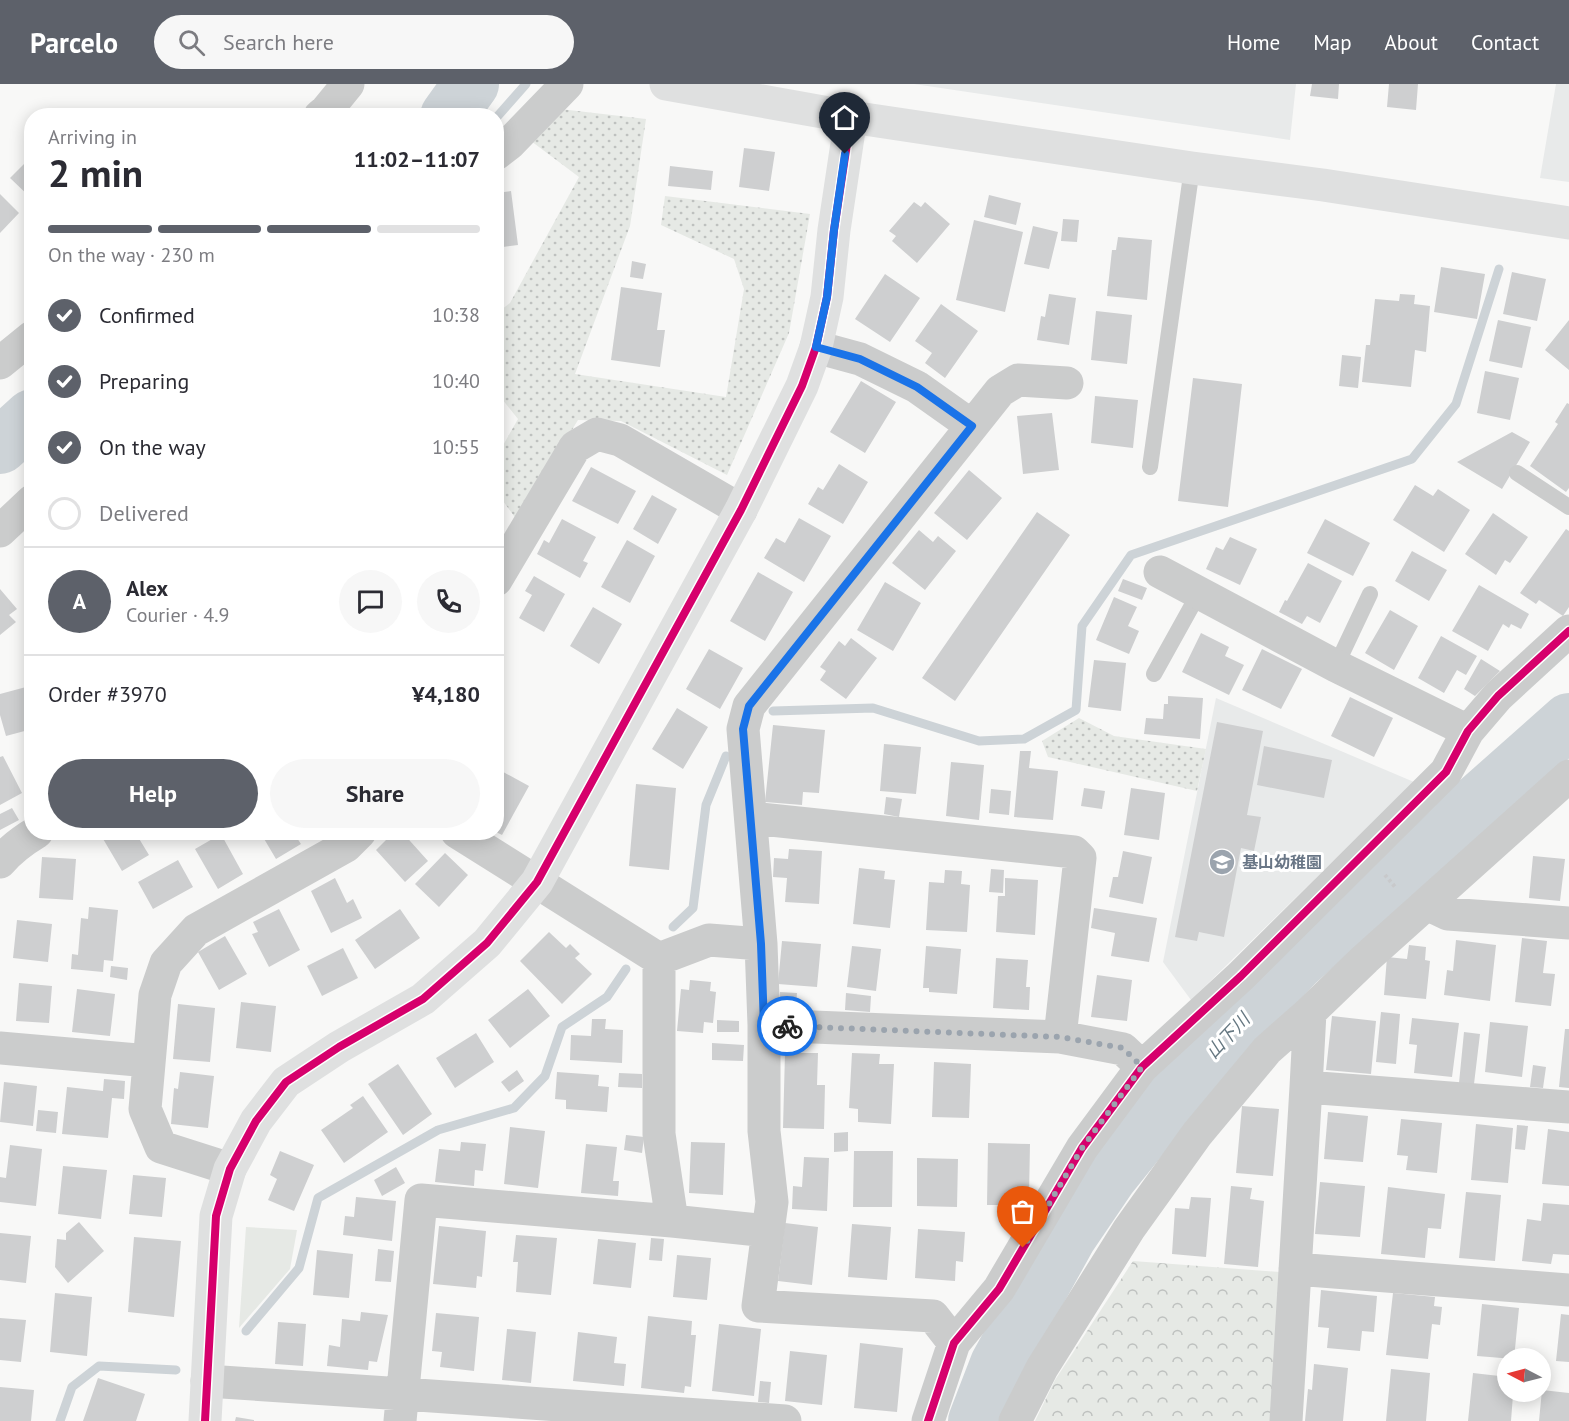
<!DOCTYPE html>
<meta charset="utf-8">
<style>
body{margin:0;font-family:"PT Sans","Noto Sans JP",sans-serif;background:#f7f7f7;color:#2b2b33;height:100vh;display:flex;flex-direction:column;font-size:22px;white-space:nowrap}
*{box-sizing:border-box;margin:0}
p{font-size:20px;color:#7c7c81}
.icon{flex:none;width:33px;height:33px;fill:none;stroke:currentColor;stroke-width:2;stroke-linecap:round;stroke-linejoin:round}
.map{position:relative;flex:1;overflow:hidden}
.drawer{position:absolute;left:24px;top:24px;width:480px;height:732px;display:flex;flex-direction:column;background:#fff;border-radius:24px;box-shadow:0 3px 15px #0003}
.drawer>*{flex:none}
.needle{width:39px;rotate:276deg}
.controls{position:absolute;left:1497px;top:1264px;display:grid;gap:12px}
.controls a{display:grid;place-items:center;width:54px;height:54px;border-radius:50%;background:#fff;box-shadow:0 3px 15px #0003;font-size:30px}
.pin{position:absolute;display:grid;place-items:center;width:51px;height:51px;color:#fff;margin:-62px -26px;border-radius:50% 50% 50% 0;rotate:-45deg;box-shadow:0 0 6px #0007}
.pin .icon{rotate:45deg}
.courier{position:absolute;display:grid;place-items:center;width:60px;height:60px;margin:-30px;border:4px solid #1a73e8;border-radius:50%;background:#fff;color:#222;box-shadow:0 2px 8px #0007}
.head em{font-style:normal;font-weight:700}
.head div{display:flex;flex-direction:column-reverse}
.head{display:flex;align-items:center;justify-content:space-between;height:102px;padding:0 24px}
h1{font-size:39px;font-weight:700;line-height:45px}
.bar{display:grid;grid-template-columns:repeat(4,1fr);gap:9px 6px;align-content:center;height:72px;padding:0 24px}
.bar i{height:8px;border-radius:4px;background:#e1e1e2}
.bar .selected{background:#5d616a}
.bar p{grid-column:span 4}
.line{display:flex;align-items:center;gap:15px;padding:0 24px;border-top:2px solid #e1e1e2}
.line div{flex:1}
.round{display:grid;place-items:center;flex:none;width:63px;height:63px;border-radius:32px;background:#f7f7f7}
ol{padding:0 24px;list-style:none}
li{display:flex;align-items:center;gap:18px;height:66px}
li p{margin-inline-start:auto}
li .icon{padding:6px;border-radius:50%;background:#5d616a;color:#fff;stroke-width:4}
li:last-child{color:#7c7c81}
li i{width:33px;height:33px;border:3px solid #e1e1e2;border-radius:50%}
.cta{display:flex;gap:12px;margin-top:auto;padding:12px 24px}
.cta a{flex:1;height:69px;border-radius:36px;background:#5d616a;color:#fff;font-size:24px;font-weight:700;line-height:69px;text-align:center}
.cta a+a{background:#f7f7f7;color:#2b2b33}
header{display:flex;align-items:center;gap:36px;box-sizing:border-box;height:84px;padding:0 30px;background:#5d616a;color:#fff}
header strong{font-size:28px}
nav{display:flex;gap:33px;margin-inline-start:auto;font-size:21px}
.search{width:420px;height:54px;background:#f7f7f7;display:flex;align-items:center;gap:15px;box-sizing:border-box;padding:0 21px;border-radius:33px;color:#7c7c81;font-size:22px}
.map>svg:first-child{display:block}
.built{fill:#e8eaea}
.grass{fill:url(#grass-dots)}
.forest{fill:url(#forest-crowns)}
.garden{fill:#e6e9e5}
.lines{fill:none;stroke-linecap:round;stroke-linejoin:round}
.stream{stroke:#cdd3d7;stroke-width:9}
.river{stroke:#cdd3d7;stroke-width:56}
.building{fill:#cecfd0}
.path{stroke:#c8c9cb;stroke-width:4;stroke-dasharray:3 3;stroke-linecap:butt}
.lane{stroke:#cbcccc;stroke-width:16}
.street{stroke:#cbcccc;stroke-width:33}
.secondary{stroke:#dfe0e0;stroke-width:33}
.cycleway-casing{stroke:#fff;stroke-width:11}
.cycleway{stroke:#d6006c;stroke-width:8}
.done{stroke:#9ba4ae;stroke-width:6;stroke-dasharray:0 10.8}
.route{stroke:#1a73e8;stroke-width:8}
.labels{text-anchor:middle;stroke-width:6;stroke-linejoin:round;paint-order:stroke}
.poi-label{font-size:16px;font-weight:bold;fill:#697686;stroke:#fff;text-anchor:start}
.water-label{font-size:18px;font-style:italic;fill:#657781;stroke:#fff}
</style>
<header>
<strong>Parcelo</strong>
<div class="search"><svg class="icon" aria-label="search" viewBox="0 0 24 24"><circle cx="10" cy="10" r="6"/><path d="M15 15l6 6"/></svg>Search here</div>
<nav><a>Home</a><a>Map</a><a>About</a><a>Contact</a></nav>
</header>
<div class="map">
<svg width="1569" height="1337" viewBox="0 0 1569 1337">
<defs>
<pattern id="grass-dots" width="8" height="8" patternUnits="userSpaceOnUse" patternTransform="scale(1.5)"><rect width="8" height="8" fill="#e6e9e5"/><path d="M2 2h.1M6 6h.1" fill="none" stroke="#bec1bf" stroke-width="1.8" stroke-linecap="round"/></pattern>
<pattern id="forest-crowns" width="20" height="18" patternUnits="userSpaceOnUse" patternTransform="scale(1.5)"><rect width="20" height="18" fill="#e6e9e5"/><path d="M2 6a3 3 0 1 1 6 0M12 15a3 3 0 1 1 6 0" fill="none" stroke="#bec1bf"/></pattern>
</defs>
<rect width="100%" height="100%" fill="#f8f8f7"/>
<path class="built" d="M914 0H1296L1290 56Z
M1556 0H1569V98L1540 94Z
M1216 614 1414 698 1191 916 1163 878Z"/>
<path class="grass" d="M560 25 646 35 630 142 575 290 726 313 744 205 734 175 661 141 665 112 810 130 789 249 727 391 621 337 578 336 517 436 497 409V372L518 335 497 309V229L510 219 579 93 531 57Z
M1079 634 1114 652 1206 665 1197 707 1048 673 1042 657Z"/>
<path class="forest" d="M1133 1177 1280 1188 1272 1337H1035L1055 1296Z"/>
<path class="garden" d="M246 1143 297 1146 290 1185 239 1244Z"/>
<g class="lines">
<path class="stream" d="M496 34 526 0
M773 627 873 624 979 657 1024 655 1076 626 1082 542 1131 471 1412 375 1456 320 1499 185
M673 843 693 824 706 721 726 672
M246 1247 299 1184 318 1114 438 1046 514 1024 545 992 562 943 607 913 626 885
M60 1337 72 1303 99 1282 176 1286"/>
<path class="river" d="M448 32 471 0
M0 362 32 333
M976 1337 998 1280 1069 1152 1109 1093 1191 991 1296 879 1569 637"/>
</g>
<path class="building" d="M1312 0H1339L1338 15 1310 12Z
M1389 0H1418L1416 26 1387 23Z
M744 64 775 68 769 107 739 103Z
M32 72V115L10 94Z
M670 82 713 87 711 106 668 102Z
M511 107 518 161 496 164V109Z
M0 110 19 129 0 149Z
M989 111 1021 119 1016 141 984 133Z
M914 118 921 123 925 118 950 140 917 179 892 157 896 152 889 147Z
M1063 135 1079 136 1077 158 1061 157Z
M974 136 1023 148 1005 228 956 216Z
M1033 142 1058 148 1049 185 1024 180Z
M1118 153 1152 156 1147 216 1107 212 1112 166H1116Z
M632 177 646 180 643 195 630 193Z
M1441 183 1485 190 1477 235 1434 228Z
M1512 188 1546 195 1537 237 1503 230Z
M885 190 920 214 890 258 855 235Z
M621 203 662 209 657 246H665L660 283 611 276Z
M1049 210 1076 214 1069 261 1037 256 1041 232 1045 233Z
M1400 210 1415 211 1414 220 1430 222 1426 268 1415 266 1411 303 1362 298 1366 261H1370L1375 215 1399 217Z
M941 220 978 247 945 294 925 279 932 269 915 257Z
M1096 227 1132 231 1127 280 1091 276Z
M1498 236 1531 243 1522 284 1489 277Z
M1569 236V286L1545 266Z
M1342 271 1361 273 1358 304 1339 302Z
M1485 287 1519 294 1510 336 1477 329Z
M1193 294 1242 300 1228 423 1178 417Z
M861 297 896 318 865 369 830 348Z
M1095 312 1138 316 1133 364 1091 359Z
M1567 319 1569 320V404L1566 408 1530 382 1558 340 1555 338Z
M1052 329 1059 386 1023 390 1017 332Z
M1512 348 1530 358 1502 405 1457 378Z
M839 380 868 398 843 440 808 420 818 403 823 406Z
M591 383 636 407 618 440 572 417Z
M969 386 1002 414 967 456 934 429Z
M1415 401 1433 412 1438 405 1470 426 1444 468 1393 436Z
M652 411 677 425 658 460 633 445Z
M1037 428 1070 451 955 617 922 594Z
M1493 429 1528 453 1510 479 1505 476 1496 491 1465 470Z
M799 434 831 452 804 498 764 474 776 454 785 459Z
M562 435 596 453 583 477 588 479 580 494 537 470 544 456 549 459Z
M1325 435 1370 459 1353 492 1307 469Z
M1566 445 1569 447V523L1563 532 1539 516 1536 520 1520 509Z
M919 446 933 458 938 452 956 467 925 506 892 479Z
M1230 453 1257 465 1240 501 1206 485 1216 463 1223 466Z
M627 456 655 472 630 519 601 503Z
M1412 467 1447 486 1429 517 1395 497Z
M1308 479 1342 497 1320 539 1307 532 1302 540 1279 528 1285 516 1287 517Z
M758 488 793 508 765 557 730 537Z
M534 492 565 510 544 548 519 534 532 511 525 507Z
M1123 495 1147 504 1142 516 1118 507Z
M885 498 921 519 893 567 857 546Z
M1479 501 1529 530 1521 545 1511 540 1509 544 1503 540 1488 567 1452 547Z
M0 505 17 525 9 531 16 538 0 551Z
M1114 513 1137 523 1128 542 1139 547 1129 570 1096 556Z
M593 523 622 540 599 580 570 562Z
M1390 526 1418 542 1394 586 1365 569Z
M1201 549 1229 563 1225 572 1244 581 1229 611 1182 588Z
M1441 552 1477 572 1466 591 1457 586 1444 609 1418 594Z
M851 554 877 574 846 615 820 596 826 587 820 583 839 557 845 562Z
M709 565 743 584 720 625 686 605Z
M1262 565 1302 585 1281 625 1242 606Z
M1481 575 1500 587 1475 612 1464 605Z
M1094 576 1126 579 1121 627 1088 623Z
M26 603 32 622V645L6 652 0 631V610Z
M1168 612 1203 614 1200 655 1144 650 1146 634 1163 635 1164 620H1168Z
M1350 613 1393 634 1374 673 1331 652Z
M677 624 708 643 683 685 652 665Z
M1217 638 1263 647 1247 731 1261 733 1254 767 1241 764 1224 853 1199 848 1197 857 1175 853Z
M773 641 825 646 819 709 803 708 802 721 765 718Z
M884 660 921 663 916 710 880 707Z
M1264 662 1332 676 1324 714 1257 701Z
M1020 667H1031L1029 684 1058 687 1053 736 1014 733Z
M3 672 22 709 0 721V673Z
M951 678 984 681 979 736 946 732Z
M496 684 529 702 502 751 496 748Z
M636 700 676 704 669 786 629 782Z
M1084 704 1105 707 1102 725 1081 722Z
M1131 704 1165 709 1159 756 1124 751Z
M991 705 1011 707 1009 731 989 729Z
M886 713 902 715 899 733 884 730Z
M12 724 19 736 0 746V730Z
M99 748H135L149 771 122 787Z
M183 748H202L188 756Z
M260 748H293L301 760 276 775Z
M304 748H321L308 756Z
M394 748H402L428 777 405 798 376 766Z
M221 750 243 790 218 805 195 765Z
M789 765 822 767 819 820 785 818 787 794 773 793 774 774 788 775Z
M1123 767 1152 773 1143 820 1109 813 1113 793H1118Z
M445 769 468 791 439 823 415 800Z
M1533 772 1565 775 1560 817 1529 814Z
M42 773 76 775 73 816 39 814Z
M178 776 193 803 153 825 138 798Z
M859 784 885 787 884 795 895 796 890 844 853 840Z
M991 785 1004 786 1003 809 989 808Z
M945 786 962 787 961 800 970 801 967 848 926 846 929 798 944 799Z
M335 794 347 819 353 815 362 834 331 849 311 807Z
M1005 794 1038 796 1035 851 996 848 998 812H1005Z
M89 823 118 826 113 877 104 876 103 888 71 885 72 870 78 871 81 834 88 835Z
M1094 824 1157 834 1149 878 1111 872 1115 849 1091 844Z
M279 825 300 866 269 883 252 850 258 848 253 838Z
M400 825 420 854 375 885 355 856Z
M17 836 52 840 48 878 13 874Z
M549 848 566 864 570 860 580 870 575 874 592 890 562 920 520 877Z
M225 852 247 890 219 906 198 868Z
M1522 854 1547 857 1543 889 1555 890 1551 922 1515 918Z
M1456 856 1496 861 1490 917 1444 911 1447 886 1453 887Z
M782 857 821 860 817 903 778 900Z
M1409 861 1426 863 1425 876 1430 877 1426 915 1384 911 1387 873 1407 875Z
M852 862 881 865 876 907 847 903Z
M926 862 961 865 957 910 929 908V904H923Z
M343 864 358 894 322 912 307 882Z
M996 874 1028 876 1026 903H1030L1029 926 993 924Z
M111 882 128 884 127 896 110 893Z
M1097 891 1132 896 1127 937 1091 933Z
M690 896 711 898 710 907 716 908 713 939 704 938 703 949 677 947 681 905 689 906Z
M19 899 52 902 49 939 16 937Z
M77 905 115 910 110 952 72 948Z
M528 905 550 932 510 964 488 936Z
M780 908 797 909 796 922 779 921Z
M846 909 871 912 870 928 845 926Z
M241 918 276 922 271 968 236 964Z
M178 920 215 924 210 978 173 975Z
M1381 928 1400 930 1396 980 1376 978Z
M1332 932 1376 937 1371 990 1326 986Z
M1412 934 1459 939 1452 993 1414 989 1417 961 1409 960Z
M592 935H606L605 945 623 946 622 979 570 976 571 951 591 952Z
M717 936 739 937V948H717Z
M1490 938 1528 942 1522 993 1485 988Z
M1565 945H1569V1004L1559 1003Z
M1464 948 1480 950 1474 1000 1459 999Z
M476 949 494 978 455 1004 436 974Z
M712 959 744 961 743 977 712 976Z
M785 969H818L817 1001H825L824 1045 783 1044Z
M852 969 880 970 879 980H894L891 1040 858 1038V1025L849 1024Z
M934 978 971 980 969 1034 932 1033Z
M398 980 432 1030 403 1051 368 1000Z
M1533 981 1546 983 1543 1004 1530 1003Z
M517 986 524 997 509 1008 501 998Z
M180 988 214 992 208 1044 171 1040 174 1004 178 1005Z
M557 988 599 991 598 1002 609 1003 607 1028 566 1025V1016L555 1015Z
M619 989 642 990V1004L618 1003Z
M104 995 125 997 124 1015 112 1014 108 1054 62 1050 67 1003 103 1007Z
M4 998 37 1002 33 1042 0 1038Z
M363 1012 388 1048 344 1079 321 1046 353 1024 350 1021Z
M1242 1022 1279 1025 1273 1092 1236 1089Z
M38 1026 58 1028 56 1049 36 1047Z
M1328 1028 1368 1032 1363 1078 1324 1075Z
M1401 1035 1442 1039 1437 1089 1406 1086 1408 1072 1397 1071Z
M1476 1040 1513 1044 1508 1099 1471 1096Z
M1517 1041 1528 1042 1525 1066 1515 1065Z
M510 1043 545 1047 538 1104 504 1100Z
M1548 1045 1569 1048V1102L1542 1100Z
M848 1048V1067L834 1068V1049Z
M626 1051 644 1053 642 1069 624 1066Z
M461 1058 486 1060 483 1087 475 1086 474 1102 435 1098 439 1065 460 1067Z
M691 1058 725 1059 723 1111 689 1109Z
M988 1059 1030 1060 1029 1112H1012V1121H987Z
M586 1060 617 1063 613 1097H619L618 1112 581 1109Z
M10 1061 42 1065 36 1122 0 1118V1093L6 1094Z
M280 1067 314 1081 294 1127 268 1116 277 1095 270 1091Z
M854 1067H893L892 1123H853Z
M804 1073 829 1074 827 1127 792 1125 793 1102 802 1103Z
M917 1074 958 1075 957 1123 917 1122Z
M63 1082 107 1086 101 1135 58 1130Z
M396 1083 405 1099 382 1112 374 1096Z
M133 1091 166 1094 162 1133 129 1130Z
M1320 1098 1365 1102 1360 1153 1315 1150Z
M1231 1102 1252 1104 1250 1115 1264 1117 1258 1183 1224 1180Z
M1388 1103 1445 1110 1441 1145 1428 1144 1425 1174 1381 1170Z
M1466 1108 1501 1111 1495 1177 1459 1174Z
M356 1113 396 1117 392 1157 343 1151 345 1132 354 1133Z
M1191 1113 1211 1114 1206 1173 1172 1170 1175 1124 1189 1125Z
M1543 1119 1569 1121V1171L1553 1170 1551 1180 1522 1177 1527 1135 1541 1137Z
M79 1138 104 1167 68 1199 55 1183 57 1155 66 1156V1149Z
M785 1139 818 1143 812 1201 778 1197Z
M852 1140 891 1143 887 1196 848 1193Z
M439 1142 486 1147 482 1193 477 1192 476 1204 433 1200Z
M918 1145 965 1148 963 1178 956 1177 955 1197 915 1194Z
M0 1149 31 1152 26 1199 0 1196Z
M516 1151 557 1154 551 1211 516 1208 518 1178H513Z
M134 1153 181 1157 174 1233 128 1228Z
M651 1154 664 1155 662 1177 649 1176Z
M598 1155 636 1159 631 1204 593 1200Z
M378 1165 394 1167 391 1198 375 1197Z
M317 1166 353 1170 349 1214 313 1211Z
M677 1171 711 1174 707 1216 673 1213Z
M1321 1206 1377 1212 1374 1248 1362 1247 1360 1267 1327 1264 1329 1244 1318 1243Z
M55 1209 92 1213 87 1272 50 1268Z
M1393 1209 1435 1213 1434 1222 1442 1223 1440 1241 1432 1240 1428 1275 1386 1271Z
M1482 1220 1519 1224 1514 1275 1477 1272Z
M361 1228 388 1231 377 1278 369 1277 368 1286 327 1282 329 1261 340 1263 342 1235 360 1237Z
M436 1229 479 1233 474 1287 440 1283 442 1268 432 1267Z
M1561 1230 1569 1231V1278L1556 1277Z
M648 1232 692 1237 691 1251H696L691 1303 685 1302 684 1309 641 1304Z
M0 1234 26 1236 21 1278 0 1276Z
M278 1238 306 1240 303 1282 275 1280Z
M719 1240 761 1245 754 1312 712 1307Z
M507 1245 536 1248 531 1299 502 1296Z
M578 1248 617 1253 614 1279 626 1280 624 1302 573 1297Z
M860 1259 903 1264 897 1328 854 1324Z
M790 1267 827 1271 822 1321 785 1317Z
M1314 1280 1348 1284 1343 1337H1305L1308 1305 1312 1306Z
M1391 1285 1430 1289 1426 1337H1386Z
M1473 1289 1508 1293V1308H1523V1312L1513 1311 1511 1337H1468Z
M98 1294 145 1310 136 1337H83Z
M760 1297 771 1298 769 1319 758 1318Z
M0 1303 34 1306 31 1337H0Z
M1542 1306 1569 1309V1337H1539Z
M236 1333 254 1336V1337H235Z"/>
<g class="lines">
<path class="path" d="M1385 791 1396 804"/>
<path class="lane" d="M1150 383 1192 84
M1517 389 1569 423
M1336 582 1370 510
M1154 590 1199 509"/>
<path class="street" d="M320 32 326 27 348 0
M496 70 509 60 567 0
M816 263 860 275 917 303 972 342
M0 279 32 253
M0 447 32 417
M1160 488 1336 582 1468 647
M496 496 575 363 597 350 620 356 741 426
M751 734 1074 768 1080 774 1060 953
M457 748 659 875
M0 778C11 765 22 757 37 748
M1427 820 1448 830 1569 839
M764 941 1060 953 1123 965 1142 983
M0 964 149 977
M1306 1003 1569 1023
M230 1085 161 1063 145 1025 155 911 166 879 196 846 346 762 360 748
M672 1137 659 1050V875L709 856 761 860
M768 1147 772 1118 764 1047V941L761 860 743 645 749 622 1000 307 1018 296 1067 299
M1295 1185 1569 1206
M207 1297 403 1310 785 1337
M400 1337 421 1116 672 1137 768 1147 758 1222 933 1232 954 1259
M928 1337 954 1259 999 1205 1082 1064 1142 983 1241 892 1446 688 1468 647 1498 612 1569 547
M1015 1337 1042 1284 1129 1145 1197 1050 1267 966 1310 928 1365 875 1569 692
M1286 1337 1306 1003 1310 928"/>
<path class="secondary" d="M666 0 851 33 1192 84 1323 101 1569 139
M205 1337 216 1132 230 1085 256 1037 286 998 339 963 423 915 487 859 537 798 741 426 802 302 816 263 827 213 834 146 851 33"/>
<g class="cycleway-casing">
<path id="cycleway" d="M205 1337 216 1132 230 1085 256 1037 286 998 339 963 423 915 487 859 537 798 741 426 802 302 816 263 827 213 834 146 851 33
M928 1337 954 1259 999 1205 1082 1064 1142 983 1241 892 1446 688 1468 647 1498 612 1569 547"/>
</g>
<use href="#cycleway" class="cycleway"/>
</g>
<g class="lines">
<path class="done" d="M787 942 1060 953 1123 964 1142 983 1082 1064 1023 1164"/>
<path class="route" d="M787 942 764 941 761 860 743 645 749 622 972 342 917 303 860 275 816 263 827 213 834 146 845 70"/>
</g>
<defs>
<g id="school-disc" transform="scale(1.35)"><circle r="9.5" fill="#9ba4ae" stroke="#fff"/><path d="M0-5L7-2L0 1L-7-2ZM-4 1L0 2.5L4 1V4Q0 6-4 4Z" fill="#fff"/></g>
</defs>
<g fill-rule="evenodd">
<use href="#school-disc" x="1222" y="778"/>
</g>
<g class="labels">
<g class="poi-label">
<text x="1242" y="784">基山幼稚園</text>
</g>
<g class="water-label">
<text transform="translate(1228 952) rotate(-47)" y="6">山下川</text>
</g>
</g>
</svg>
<div class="controls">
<a><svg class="needle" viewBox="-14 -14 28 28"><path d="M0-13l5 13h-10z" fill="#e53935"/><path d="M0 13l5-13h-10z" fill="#7c7c81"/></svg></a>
</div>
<div class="pin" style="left:1023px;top:1164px;background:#ea580c"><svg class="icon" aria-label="bag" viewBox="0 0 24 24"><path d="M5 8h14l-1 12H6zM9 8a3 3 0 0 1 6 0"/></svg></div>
<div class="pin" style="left:845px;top:70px;background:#1f2937"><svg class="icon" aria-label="home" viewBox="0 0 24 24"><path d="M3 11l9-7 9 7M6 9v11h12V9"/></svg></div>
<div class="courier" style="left:787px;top:942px"><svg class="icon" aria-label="bike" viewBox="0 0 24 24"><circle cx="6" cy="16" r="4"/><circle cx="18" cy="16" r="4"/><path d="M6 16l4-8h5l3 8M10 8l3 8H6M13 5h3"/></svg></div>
<section class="drawer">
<div class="head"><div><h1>2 min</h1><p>Arriving in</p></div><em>11:02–11:07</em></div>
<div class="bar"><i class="selected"></i><i class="selected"></i><i class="selected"></i><i></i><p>On the way · 230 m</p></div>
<ol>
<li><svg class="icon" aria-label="check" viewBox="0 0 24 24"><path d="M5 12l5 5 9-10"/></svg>Confirmed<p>10:38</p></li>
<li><svg class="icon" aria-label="check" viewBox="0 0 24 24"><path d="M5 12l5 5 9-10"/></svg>Preparing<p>10:40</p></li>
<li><svg class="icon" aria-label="check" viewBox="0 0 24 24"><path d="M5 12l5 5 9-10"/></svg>On the way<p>10:55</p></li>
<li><i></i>Delivered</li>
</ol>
<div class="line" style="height:108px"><b class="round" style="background:#5d616a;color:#fff">A</b><div><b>Alex</b><p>Courier · 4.9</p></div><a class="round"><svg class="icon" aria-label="chat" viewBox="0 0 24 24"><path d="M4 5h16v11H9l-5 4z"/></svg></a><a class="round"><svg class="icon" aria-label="phone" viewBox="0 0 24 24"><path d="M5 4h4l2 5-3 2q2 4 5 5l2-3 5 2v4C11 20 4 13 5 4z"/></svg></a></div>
<div class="line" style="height:78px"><div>Order #3970</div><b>¥4,180</b></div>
<div class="cta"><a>Help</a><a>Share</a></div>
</section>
</div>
